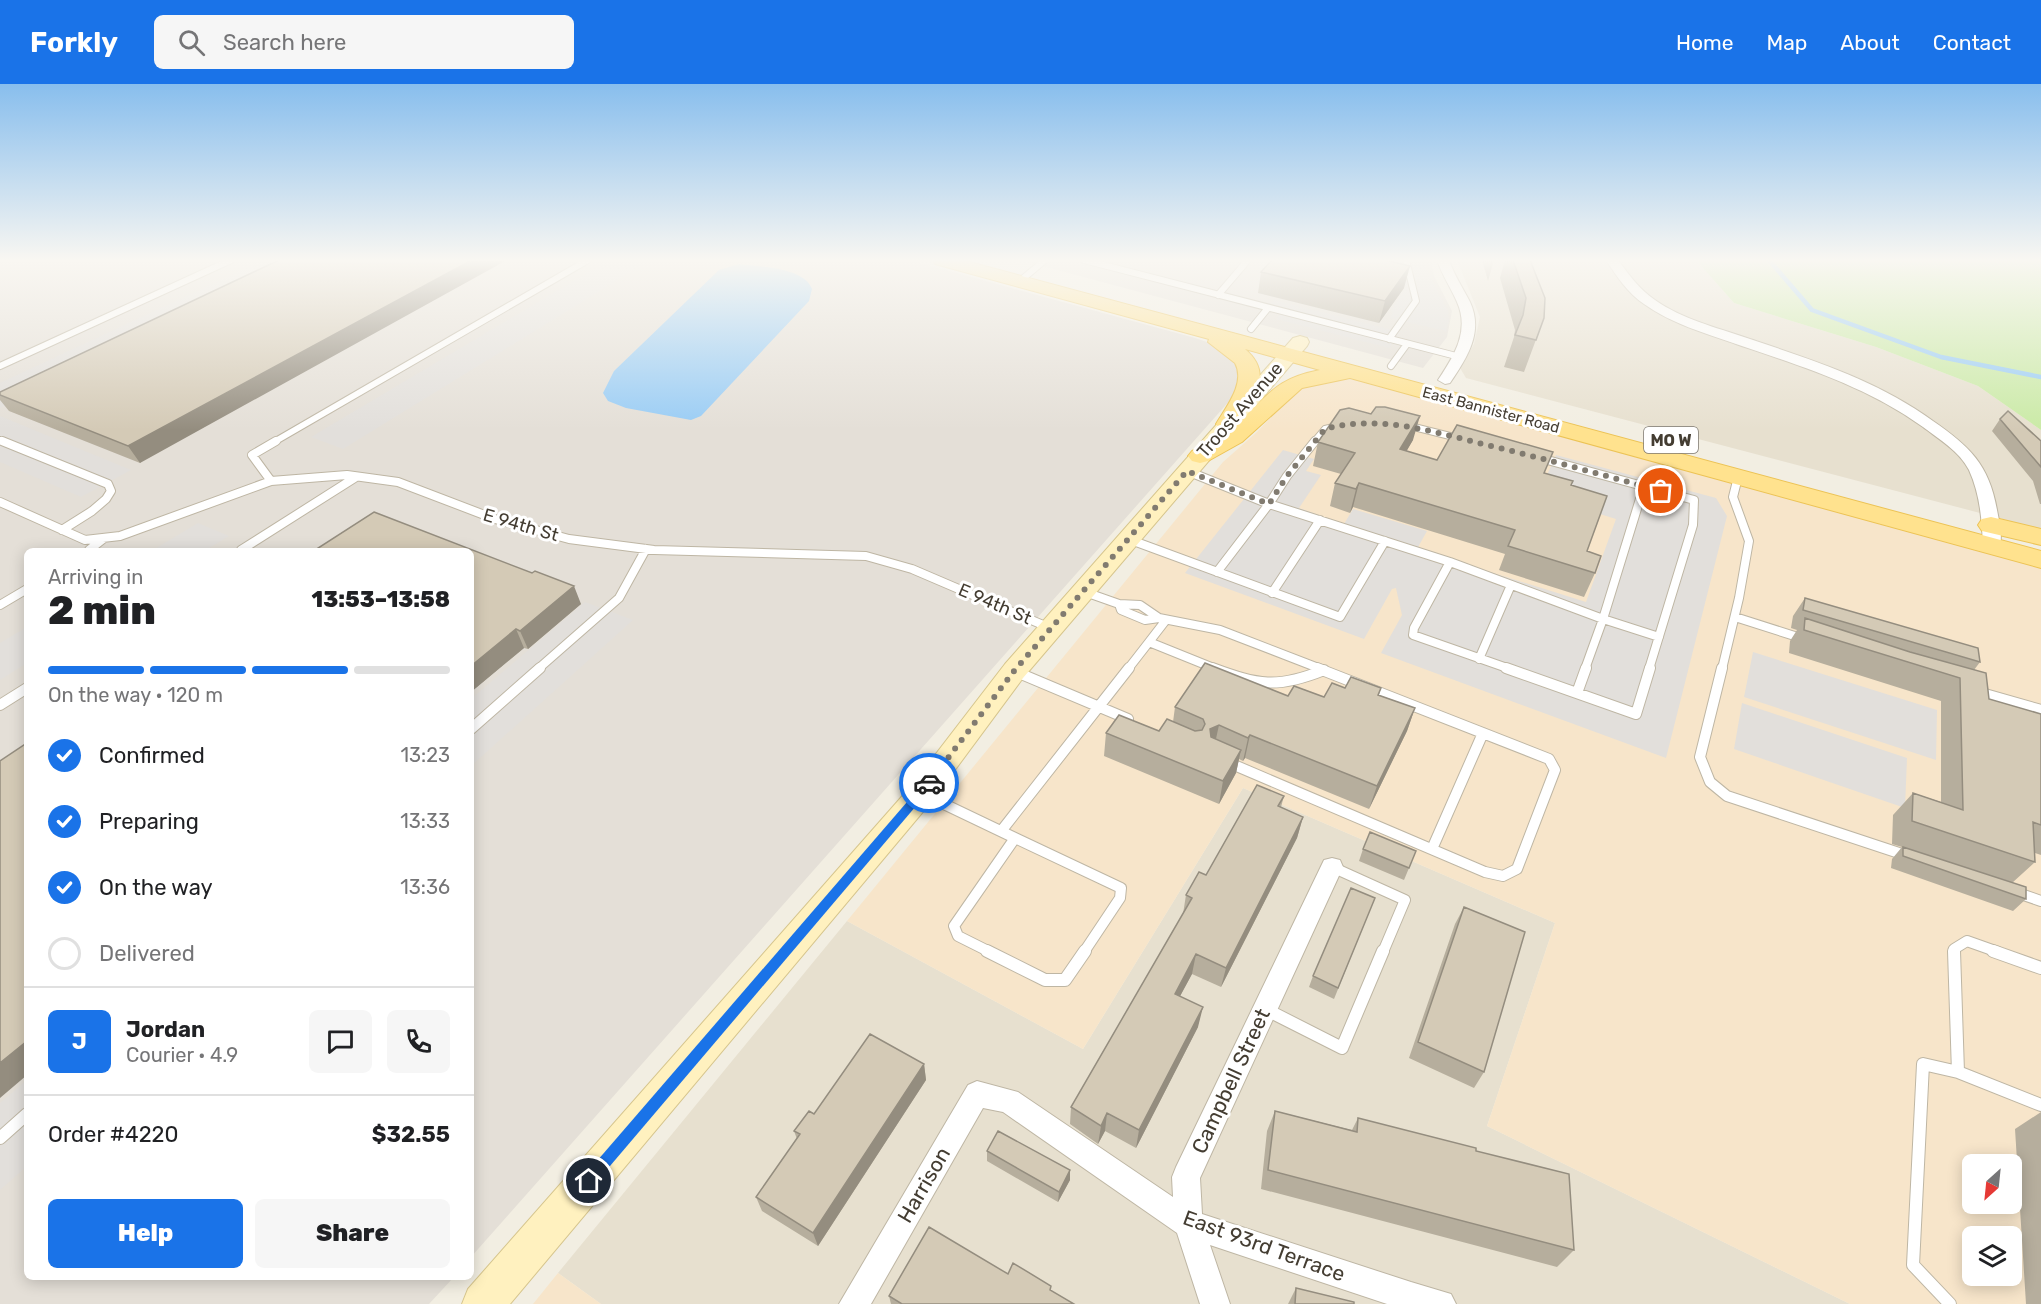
<!DOCTYPE html>
<meta charset="utf-8">
<style>
body{margin:0;font-family:Rubik,sans-serif;background:#f6f6f6;color:#202124;height:100vh;display:flex;flex-direction:column;font-size:22px;white-space:nowrap}
*{box-sizing:border-box;margin:0}
p{font-size:20px;color:#757577}
.icon{flex:none;width:33px;height:33px;fill:none;stroke:currentColor;stroke-width:2;stroke-linecap:round;stroke-linejoin:round}
.map{position:relative;flex:1;overflow:hidden}
.drawer{position:absolute;left:24px;top:464px;width:450px;height:732px;display:flex;flex-direction:column;background:#fff;border-radius:9px;box-shadow:0 3px 15px #0003}
.drawer>*{flex:none}
.needle{width:39px;rotate:207deg}
.tools{position:absolute;left:1962px;top:1070px;display:grid;gap:12px}
.tools a{display:grid;place-items:center;width:60px;height:60px;border-radius:9px;background:#fff;box-shadow:0 3px 15px #0003;font-size:30px}
.pin{position:absolute;display:grid;place-items:center;width:51px;height:51px;color:#fff;margin:-26px;border:3px solid #fff;border-radius:50%;box-shadow:0 2px 6px #0007}
.courier{position:absolute;display:grid;place-items:center;width:60px;height:60px;margin:-30px;border:4px solid #1a73e8;border-radius:50%;background:#fff;color:#222;box-shadow:0 2px 8px #0007}
.head em{font-style:normal;font-weight:800}
.head div{display:flex;flex-direction:column-reverse}
.head{display:flex;align-items:center;justify-content:space-between;height:102px;padding:0 24px}
h1{font-size:39px;font-weight:800;line-height:45px}
.bar{display:grid;grid-template-columns:repeat(4,1fr);gap:9px 6px;align-content:center;height:72px;padding:0 24px}
.bar i{height:8px;border-radius:4px;background:#e0e0e0}
.bar .active{background:#1a73e8}
.bar p{grid-column:span 4}
.line{display:flex;align-items:center;gap:15px;padding:0 24px;border-top:2px solid #e0e0e0}
.line div{flex:1}
.round{display:grid;place-items:center;flex:none;width:63px;height:63px;border-radius:9px;background:#f6f6f6}
ol{padding:0 24px;list-style:none}
li{display:flex;align-items:center;gap:18px;height:66px}
li p{margin-inline-start:auto}
li .icon{padding:6px;border-radius:50%;background:#1a73e8;color:#fff;stroke-width:4}
li:last-child{color:#757577}
li i{width:33px;height:33px;border:3px solid #e0e0e0;border-radius:50%}
.action{display:flex;gap:12px;margin-top:auto;padding:12px 24px}
.action a{flex:1;height:69px;border-radius:9px;background:#1a73e8;color:#fff;font-size:24px;font-weight:800;line-height:69px;text-align:center}
.action a+a{background:#f6f6f6;color:#202124}
header{display:flex;align-items:center;gap:36px;box-sizing:border-box;height:84px;padding:0 30px;background:#1a73e8;color:#fff}
header strong{font-size:28px}
nav{display:flex;gap:33px;margin-inline-start:auto;font-size:21px}
.search{width:420px;height:54px;background:#f6f6f6;display:flex;align-items:center;gap:15px;box-sizing:border-box;padding:0 21px;border-radius:9px;color:#757577;font-size:22px}
.map>svg:first-child{display:block}
.residential{fill:#e7e0cf}
.commercial{fill:#f7e5ca;fill-rule:evenodd}
.industrial{fill:#e4dfd7}
.green{fill:#caeaa6}
.parking{fill:#e2dfdb}
.water{fill:#98ccf5}
.lines{fill:none;stroke-linecap:round;stroke-linejoin:round}
.stream{stroke:#98ccf5;stroke-width:4.5}
.lane-far3-casing{stroke:#beb6a4;stroke-width:8}
.lane-far2-casing{stroke:#beb6a4;stroke-width:10}
.lane-far1-casing{stroke:#beb6a4;stroke-width:12}
.lane-casing{stroke:#beb6a4;stroke-width:14}
.street-casing{stroke:#beb6a4;stroke-width:2}
.secondary-casing{stroke:#d6c58d;stroke-width:2}
.primary-casing{stroke:#ecc356;stroke-width:2}
.lane-far3{stroke:#fff;stroke-width:6}
.lane-far2{stroke:#fff;stroke-width:8}
.lane-far1{stroke:#fff;stroke-width:10}
.lane{stroke:#fff;stroke-width:12}
.street{fill:#fff;fill-rule:evenodd}
.secondary{fill:#fff1bf;fill-rule:evenodd}
.primary{fill:#ffe28e;fill-rule:evenodd}
.wall{fill:#b6ae9d}
.shaded-wall{fill:#948d7f}
.building{fill:#d4cab6;stroke:#948d7f;stroke-width:1.5}
.route{fill:#1a73e8}
.done{stroke:#817b70;stroke-width:6;stroke-dasharray:0 10.8}
.labels{text-anchor:middle;stroke-width:6;stroke-linejoin:round;paint-order:stroke}
.far-street-label{font-size:15px;fill:#443d32;stroke:#fff}
.shield{fill:#fff;stroke:#7c7770;stroke-width:1.5}
.shield-label{font-size:16px;font-weight:bold;fill:#443d32}
.street-label{font-size:18px;fill:#443d32;stroke:#fff}
.near-street-label{font-size:21px;fill:#443d32;stroke:#fff}
</style>
<header>
<strong>Forkly</strong>
<div class="search"><svg class="icon" aria-label="search" viewBox="0 0 24 24"><circle cx="10" cy="10" r="6"/><path d="M15 15l6 6"/></svg>Search here</div>
<nav><a>Home</a><a>Map</a><a>About</a><a>Contact</a></nav>
</header>
<div class="map">
<svg width="2041" height="1220" viewBox="0 0 2041 1220">
<rect width="100%" height="100%" fill="#f2eee2"/>
<path class="residential" d="M1457 176H1696L1734 219 1876 263 1978 302 2041 346V445L1466 294 1460 284 1474 260 1480 233Z
M1243 704 1555 839 1487 1042 1850 1220H601L558 1189 847 837 1083 965Z"/>
<path class="commercial" d="M1340 295 1367 297 2041 484V1220H1850L1487 1042 1555 839 1243 704 1083 965 847 837 1223 378 1257 348 1298 305 1313 298ZM1972 1080H2012V1119H1972ZM1972 1152H2012V1191H1972Z
M558 1189 601 1220H533Z"/>
<path class="industrial" d="M0 176H909L1195 254 1216 261 1243 284 1241 299 1232 314 471 1173V466H27V1192L454 1193 429 1220H0Z
M1020 176H1431L1434 192 1452 227 1447 253 1423 284Z"/>
<path class="green" d="M1696 176H2041V346L1978 302 1876 263 1734 219Z"/>
<path class="parking" d="M264 176H309L0 324V299Z
M609 176H650L343 365 311 353Z
M1343 176H1424L1426 185 1448 227 1449 237 1446 247 1390 234 1393 228 1391 227 1406 203 1378 197Z
M1274 216 1400 248 1389 264 1276 235 1285 225 1270 221Z
M0 332 131 386 81 413 0 378Z
M1283 366 1314 375 1306 387 1321 391 1299 424 1344 440 1353 425 1427 447 1417 465 1586 518 1616 435 1538 411 1556 371 1716 414 1727 432 1666 674 1381 569 1402 531 1396 504 1392 505 1364 555 1185 489Z
M198 439 229 452 206 466H153Z
M585 518 633 536 471 682V615Z
M27 543V579L0 596V559Z
M1753 568 1937 626 1936 676 1744 613Z
M1742 619 1907 674 1905 724 1734 665Z
M27 996V1082L0 1106V1019Z"/>
<path class="water" d="M739 180C759 183 804 183 812 205L809 217 701 332 691 336 626 324 608 317 603 309 614 287 719 186Z"/>
<g class="lines">
<path class="stream" d="M1769 176 1812 226 1941 273 2041 293"/>
<g class="lane-far3-casing">
<path id="lane-far3" d="M1084 176 1460 273
M1020 197 1045 176
M1218 211 1248 176
M1251 245 1268 224
M1389 255 1416 217 1406 176
M0 282 231 176
M1391 282 1407 260
M1406 341 1462 355
M0 356 6 358
M274 358 588 176
M1314 358 1325 345 1338 342"/>
</g>
<g class="lane-far2-casing">
<path id="lane-far2" d="M2 357 108 400 111 407 106 415 92 427 62 446
M1540 374 1694 416 1693 441 1649 585
M1187 387 1269 420 1287 392 1315 357
M271 397 252 371 276 357
M0 418 85 456 120 452 271 397 347 391 398 398 495 435 569 455 654 466 866 472 912 485 1050 544
M1128 455 1340 533 1385 457
M89 466 103 455
M241 466 356 393
M1450 478 1603 535 1644 402
M1217 488 1269 420 1450 478 1414 544 1413 551 1510 585
M1085 508 1119 520 1121 526 1145 536 1159 534 1220 546 1321 585
M1272 509 1320 436
M1119 520 1140 521 1159 534
M0 521 27 505
M1735 533 1804 555
M1149 558 1166 536
M1479 575 1511 501
M538 585 619 514 646 465
M1128 585 1149 558 1216 585
M1585 585 1603 535 1659 553
M1722 585 1739 514 1749 457 1733 413 1738 393"/>
</g>
<g class="lane-far1-casing">
<path id="lane-far1" d="M1212 584C1258 601 1277 605 1324 586
M1506 584 1636 630 1650 584
M1722 584 1700 673 1710 698 1727 712 1908 772
M1014 587 1128 635
M1978 608 2041 626
M1577 609 1586 584
M0 621 27 604
M471 645 540 584
M1227 678 1485 788 1503 792 1517 785 1555 686 1549 675 1317 584
M923 710 1015 754
M1002 746 1129 584
M1015 754 1121 804 1120 814 1084 868
M1432 765 1483 649
M1332 783 1405 816 1383 868
M2015 808 2041 817
M990 868 958 852 954 842 1015 754
M1954 868V865L1967 857 1998 868"/>
</g>
<g class="lane-casing">
<path id="lane" d="M987 867 1045 896H1065L1085 867
M1954 867 1958 988 2041 1021
M1993 867 2041 884
M1265 925 1342 964 1383 867
M0 1054 27 1030
M1950 1220 1913 1181 1923 980 1958 988"/>
</g>
<g class="street-casing">
<path id="street" d="M1437 176H1449C1454 191 1463 204 1470 218 1484 248 1467 274 1450 299L1445 300 1438 296C1454 272 1470 247 1457 218 1451 204 1442 191 1437 176Z
M1606 176H1618C1629 191 1639 205 1655 216 1682 235 1715 243 1747 254 1812 276 1877 296 1933 337 1969 362 1989 380 1997 426 1999 437 2004 456 1998 466H1986L1983 462C1982 436 1980 410 1969 386 1959 367 1940 356 1923 343 1866 302 1801 282 1736 260 1705 249 1672 240 1644 220 1628 209 1617 193 1606 176Z
M1332 774 1340 776 1343 783 1200 1094 1202 1130 1411 1198 1451 1210 1456 1220H1387L1210 1161 1230 1220H1200L1177 1149 1003 1028 983 1024 871 1220H839L968 1001 977 997 1018 1008 1173 1113 1172 1093 1176 1083 1324 776Z"/>
</g>
<g class="secondary-casing">
<path id="secondary" d="M1300 252 1307 254 1309 258 1307 262 1023 594 932 717 510 1220H462L468 1205 912 701 1005 580 1293 254Z"/>
</g>
<g class="primary-casing">
<path id="primary" d="M933 176H962L2041 467V484L1350 294 1302 304 1242 358 1208 377 1200 379 1192 377 1188 372 1192 367 1227 347 1220 345 1216 340C1226 323 1246 299 1235 279L1208 258 1209 255 935 180ZM1245 265 1320 286C1279 294 1272 307 1243 334 1256 309 1272 288 1245 265Z
M1991 433 2041 445V461L1982 447 1978 441 1982 435Z"/>
</g>
<use href="#lane-far3" class="lane-far3"/>
<use href="#lane-far2" class="lane-far2"/>
<use href="#lane-far1" class="lane-far1"/>
<use href="#lane" class="lane"/>
<use href="#street" class="street"/>
<use href="#secondary" class="secondary"/>
<use href="#primary" class="primary"/>
</g>
<path class="wall" d="M279 176 140 379 9 327 0 316V308Z
M1482 176H1494L1488 197Z
M1505 176H1530L1544 234 1524 288 1504 283 1514 253 1515 246 1500 194Z
M1261 188 1404 204 1379 239 1258 209Z
M2000 335 2041 357V420H2040L2033 397 1992 347Z
M1413 356 1406 367 1437 376 1544 389 1571 401 1587 467 1595 489 1584 513 1499 486 1505 470 1353 423 1350 429 1330 422 1335 399 1341 390 1313 382 1318 358Z
M471 466 581 520 528 565 524 564 471 608Z
M1805 514 1980 578 1974 586 1989 615 2041 630V771L2035 769V778L2012 799 2026 815 2013 827 1891 784 1892 775 1902 763 1892 760 1893 731 1913 709 1941 718V617L1789 569 1790 557 1797 546 1791 544 1793 532Z
M1345 604H1381L1379 611 1415 624 1407 647 1369 725 1245 674 1243 677 1239 675 1236 689 1219 720 1104 672 1106 649 1159 647 1173 638 1175 623 1288 612 1324 613Z
M1284 712 1281 723 1303 733 1297 754 1221 903 1192 890 1180 912 1198 943 1136 1064 1105 1047 1098 1060 1070 1040 1071 1023 1183 830 1186 811Z
M1363 765 1409 784 1404 796 1359 777Z
M1375 814 1334 915 1309 903 1313 892Z
M1464 823 1484 988 1474 1004 1409 974 1455 840Z
M924 980 926 996 818 1162 762 1127 756 1113 797 1055 794 1047 814 1030Z
M1275 1027 1352 1046 1358 1034 1476 1067 1574 1166 1557 1183 1261 1105 1267 1047Z
M2041 1028V1220H2026L2015 1045Z
M987 1067 1070 1096 1058 1118 987 1077Z
M1008 1190 1051 1207 1074 1220H891L889 1212Z
M1296 1204 1354 1220H1288Z"/>
<path class="shaded-wall" d="M472 176H507L140 379 128 362Z
M1410 182 1404 204 1379 239 1385 217Z
M1420 332 1413 356 1394 389 1400 365Z
M1359 399 1353 423 1350 429 1356 405Z
M574 502 581 520 528 565 520 547Z
M516 545 524 564 471 608V582Z
M1415 624 1407 647 1369 725 1377 702Z
M1219 641 1214 664 1206 668 1210 645Z
M1250 651 1245 674 1243 677 1248 654Z
M1241 666 1236 689 1219 720 1223 697Z
M1303 733 1297 754 1221 903 1226 884Z
M1196 870 1192 890 1171 929 1175 910Z
M1203 923 1198 943 1136 1064 1139 1046Z
M27 957V991L0 1014V979Z
M924 980 926 996 818 1162 813 1149Z
M1107 1029 1105 1047 1098 1060 1101 1042Z
M1070 1086V1096L1058 1118 1059 1108Z"/>
<path class="building" d="M279 176H472L128 362 0 311V308Z
M1272 176H1385L1410 182 1385 217 1261 188Z
M1513 176H1530L1545 214 1544 234 1536 256 1515 251 1523 231 1526 214Z
M1376 323H1385L1420 332 1400 365 1437 376 1457 341 1553 368 1544 389 1573 397 1571 401 1607 412 1587 467 1601 472 1595 489 1508 462 1515 446 1359 399 1356 405 1335 399 1355 369 1318 358 1340 326 1349 324 1371 330Z
M2008 327 2041 357V383L2000 335Z
M374 428 532 489 535 487 574 502 520 547 516 545 471 582V466H315Z
M1805 514 1978 564 1980 578 1803 526Z
M1805 534 1910 568 1986 589 1989 615 2041 630V741L2033 738 2035 778 1912 737 1913 709 1963 726 1960 594 1804 546Z
M1205 579 1288 612 1294 602 1324 613 1332 599 1345 604 1351 593 1381 604 1378 611 1415 624 1377 702 1250 651 1248 654 1219 641 1210 645 1211 653 1241 666 1223 697 1106 649 1119 631 1159 647 1167 635 1195 647 1202 646 1205 640 1203 635 1175 623Z
M27 659V957L0 979V677Z
M1257 701 1284 712 1278 722 1303 733 1226 884 1196 870 1175 910 1203 923 1139 1046 1107 1029 1101 1042 1071 1023 1192 814 1186 811 1199 788 1206 791Z
M1370 748 1416 767 1409 784 1363 765Z
M1903 763 2026 803V815L1903 772Z
M1351 804 1375 814 1338 904 1313 892Z
M1464 823 1525 848 1484 988 1418 958Z
M870 950 924 980 813 1149 756 1113 800 1050 794 1047 809 1027 814 1030Z
M1275 1027 1357 1048 1358 1034 1476 1064V1067L1569 1090 1574 1166 1268 1086Z
M998 1047 1070 1086 1059 1108 987 1067Z
M929 1143 1008 1190 1013 1179 1051 1202 1050 1206 1074 1220H902L889 1212Z
M1296 1204 1354 1218V1220H1295Z"/>
<linearGradient id="sky" x2="0" y2="1"><stop stop-color="#88beed"/><stop offset="0.51" stop-color="#f9f7f2"/><stop offset="1" stop-color="#f9f7f2" stop-opacity="0"/></linearGradient>
<rect width="2041" height="346" fill="url(#sky)"/>
<path class="route" d="M929 695 935 699 933 702 593 1102 589 1104 584 1102 582 1097 584 1092 926 696Z"/>
<g class="lines">
<path class="done" d="M929 699 1014 587 1187 387 1269 420 1287 392 1325 345C1380 330 1433 348 1487 361 1546 375 1603 391 1661 407"/>
</g>
<g class="labels">
<g class="far-street-label">
<text transform="translate(1491 326) rotate(15)" y="5">East Bannister Road</text>
</g>
<rect class="shield" x="1644" y="343" width="54" height="26" rx="4.5"/>
<g class="shield-label">
<text x="1671" y="362">MO W</text>
</g>
<g class="street-label">
<text transform="translate(1240 326) rotate(-49)" y="6">Troost Avenue</text>
<text transform="translate(521 441) rotate(16)" y="6">E 94th St</text>
<text transform="translate(995 520) rotate(23)" y="6">E 94th St</text>
</g>
<g class="near-street-label">
<text transform="translate(1231 997) rotate(-65)" y="7">Campbell Street</text>
<text transform="translate(924 1101) rotate(-60)" y="7">Harrison</text>
<text transform="translate(1264 1162) rotate(20)" y="7">East 93rd Terrace</text>
</g>
</g>
</svg>
<div class="tools">
<a><svg class="needle" viewBox="-14 -14 28 28"><path d="M0-13l5 13h-10z" fill="#e53935"/><path d="M0 13l5-13h-10z" fill="#757577"/></svg></a>
<a><svg class="icon" aria-label="layers" viewBox="0 0 24 24"><path d="M12 4l9 5-9 5-9-5zM3 14l9 5 9-5"/></svg></a>
</div>
<div class="pin" style="left:1661px;top:407px;background:#ea580c"><svg class="icon" aria-label="bag" viewBox="0 0 24 24"><path d="M5 8h14l-1 12H6zM9 8a3 3 0 0 1 6 0"/></svg></div>
<div class="pin" style="left:589px;top:1097px;background:#1f2937"><svg class="icon" aria-label="home" viewBox="0 0 24 24"><path d="M3 11l9-7 9 7M6 9v11h12V9"/></svg></div>
<div class="courier" style="left:929px;top:699px"><svg class="icon" aria-label="car" viewBox="0 0 24 24"><path d="M5 17H2v-5l4-1 3-4h7l3 4 3 1v5h-3M9 17h6M6 11h13"/><circle cx="7" cy="17" r="2"/><circle cx="17" cy="17" r="2"/></svg></div>
<section class="drawer">
<div class="head"><div><h1>2 min</h1><p>Arriving in</p></div><em>13:53–13:58</em></div>
<div class="bar"><i class="active"></i><i class="active"></i><i class="active"></i><i></i><p>On the way · 120 m</p></div>
<ol>
<li><svg class="icon" aria-label="check" viewBox="0 0 24 24"><path d="M5 12l5 5 9-10"/></svg>Confirmed<p>13:23</p></li>
<li><svg class="icon" aria-label="check" viewBox="0 0 24 24"><path d="M5 12l5 5 9-10"/></svg>Preparing<p>13:33</p></li>
<li><svg class="icon" aria-label="check" viewBox="0 0 24 24"><path d="M5 12l5 5 9-10"/></svg>On the way<p>13:36</p></li>
<li><i></i>Delivered</li>
</ol>
<div class="line" style="height:108px"><b class="round" style="background:#1a73e8;color:#fff">J</b><div><b>Jordan</b><p>Courier · 4.9</p></div><a class="round"><svg class="icon" aria-label="chat" viewBox="0 0 24 24"><path d="M4 5h16v11H9l-5 4z"/></svg></a><a class="round"><svg class="icon" aria-label="phone" viewBox="0 0 24 24"><path d="M5 4h4l2 5-3 2q2 4 5 5l2-3 5 2v4C11 20 4 13 5 4z"/></svg></a></div>
<div class="line" style="height:78px"><div>Order #4220</div><b>$32.55</b></div>
<div class="action"><a>Help</a><a>Share</a></div>
</section>
</div>
